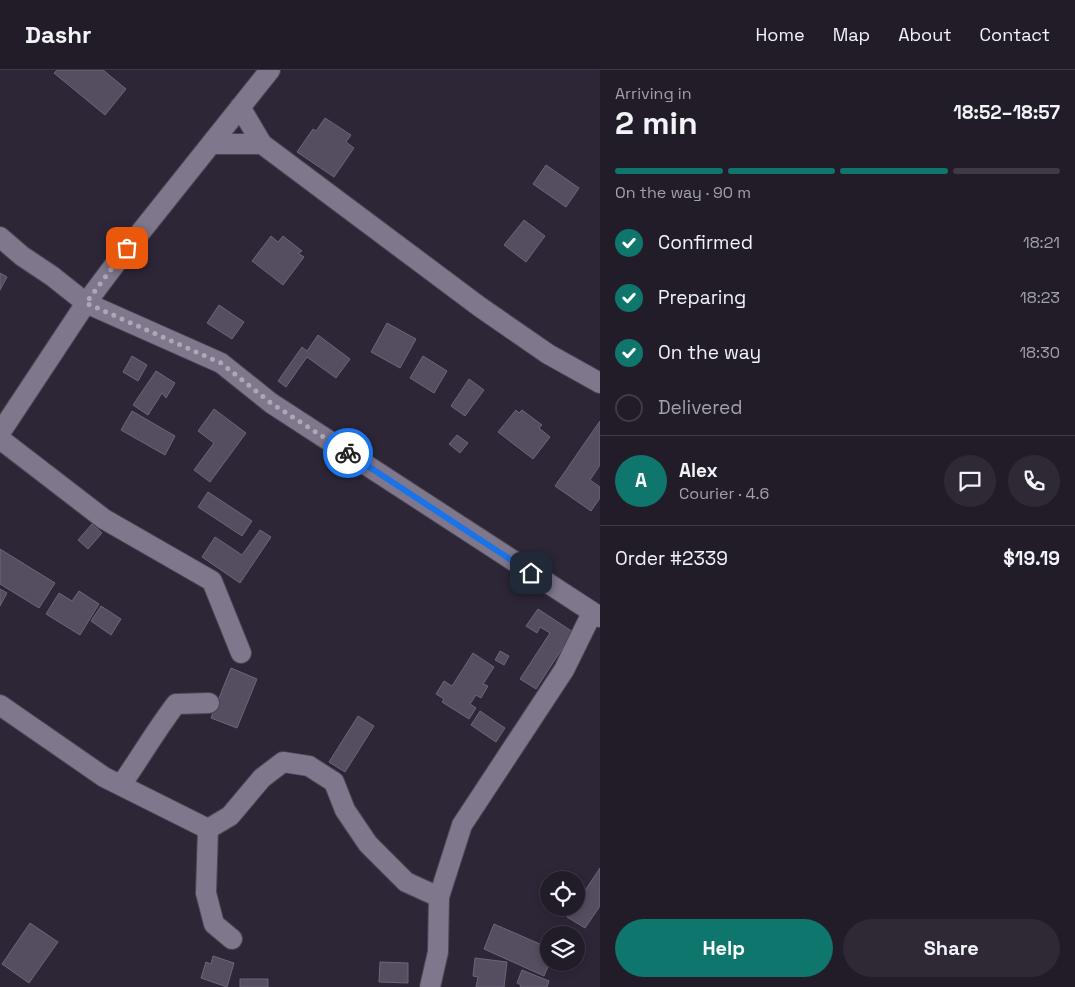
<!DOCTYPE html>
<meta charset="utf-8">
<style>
body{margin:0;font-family:"Space Grotesk",sans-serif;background:#2e2935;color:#f1f3f6;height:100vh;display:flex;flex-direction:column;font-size:19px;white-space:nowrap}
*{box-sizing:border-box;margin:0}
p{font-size:16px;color:#a2a1a8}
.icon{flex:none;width:28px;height:28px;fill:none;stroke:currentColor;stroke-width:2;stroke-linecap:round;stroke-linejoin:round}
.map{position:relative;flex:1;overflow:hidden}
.details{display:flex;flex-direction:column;background:#221c29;width:475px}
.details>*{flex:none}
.tools{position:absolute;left:540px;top:801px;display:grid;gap:10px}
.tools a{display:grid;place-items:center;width:45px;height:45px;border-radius:50%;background:#221c29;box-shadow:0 2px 8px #0003,0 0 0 1px #3f3a46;font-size:25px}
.pin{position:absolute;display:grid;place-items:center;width:42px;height:42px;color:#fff;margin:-21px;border-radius:10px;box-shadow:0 2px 8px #0006}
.courier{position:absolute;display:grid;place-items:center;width:50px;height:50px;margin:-25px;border:4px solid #1a73e8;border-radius:50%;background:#fff;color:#222;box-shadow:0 1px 6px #0007}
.summary em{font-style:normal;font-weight:700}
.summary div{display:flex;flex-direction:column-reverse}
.summary{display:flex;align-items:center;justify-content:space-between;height:85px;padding:0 15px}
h1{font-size:32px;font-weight:700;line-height:38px}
.bar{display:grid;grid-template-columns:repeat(4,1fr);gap:8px 5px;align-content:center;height:60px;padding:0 15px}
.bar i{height:6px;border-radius:4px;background:#3f3a46}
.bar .on{background:#0f766e}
.bar p{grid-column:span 4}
.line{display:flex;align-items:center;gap:12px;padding:0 15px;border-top:1px solid #3f3a46}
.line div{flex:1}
.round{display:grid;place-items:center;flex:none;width:52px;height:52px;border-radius:26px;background:#2e2935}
ol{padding:0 15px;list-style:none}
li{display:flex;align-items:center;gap:15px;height:55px}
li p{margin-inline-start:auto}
li .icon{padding:5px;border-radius:50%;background:#0f766e;color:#fff;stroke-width:4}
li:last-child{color:#a2a1a8}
li i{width:28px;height:28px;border:2px solid #3f3a46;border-radius:50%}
.primary-button{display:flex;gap:10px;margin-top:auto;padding:10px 15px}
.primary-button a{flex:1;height:58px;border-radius:30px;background:#0f766e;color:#fff;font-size:20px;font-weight:700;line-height:58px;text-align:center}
.primary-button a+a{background:#2e2935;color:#f1f3f6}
header{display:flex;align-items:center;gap:30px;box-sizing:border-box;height:70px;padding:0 25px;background:#221c29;border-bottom:1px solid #3f3a46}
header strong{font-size:24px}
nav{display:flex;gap:28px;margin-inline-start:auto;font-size:18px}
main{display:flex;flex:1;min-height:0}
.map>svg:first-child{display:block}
.building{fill:#554d60;stroke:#6d6579}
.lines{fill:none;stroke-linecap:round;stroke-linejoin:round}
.minor-casing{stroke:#4b4553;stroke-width:22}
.minor{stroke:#7f778c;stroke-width:20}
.done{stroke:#ada8b5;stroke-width:5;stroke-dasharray:0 9}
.route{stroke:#1a73e8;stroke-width:6}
</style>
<header>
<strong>Dashr</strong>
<nav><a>Home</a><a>Map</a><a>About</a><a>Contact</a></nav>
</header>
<main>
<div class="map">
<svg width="600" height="917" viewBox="0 0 600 917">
<rect width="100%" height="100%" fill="#2d2637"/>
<path class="building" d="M57 0H103L126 19 105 45 54 3Z
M325 48 351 65 346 72 354 78 334 107 297 82 313 59 316 61Z
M546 95 579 118 566 137 533 114Z
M524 150 545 166 526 192 504 175Z
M271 166 278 172 283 166 302 181 298 183 304 187 283 215 252 191Z
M0 203 7 207 0 220Z
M219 235 244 252 232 269 207 253Z
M387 253 416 269 400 298 371 282Z
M318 265 350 289 336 308 307 287 286 317 278 311 302 277 307 281Z
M132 286 147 295 138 311 123 302Z
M423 286 447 301 434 323 410 308Z
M156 301 175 313 166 328 162 323 148 345 133 335Z
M469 309 484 320 465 346 451 336Z
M214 339 246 363 210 412 194 400 214 373 198 361Z
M516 340 519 343 522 340 542 355 539 358 550 367 533 389 498 362Z
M132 341 175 366 165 385 121 360Z
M600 351V395L590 410 600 417V428L591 441 555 416Z
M457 365 468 373 460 383 449 374Z
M208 422 252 451 242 466 198 437Z
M92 454 102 463 88 479 78 470Z
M260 460 271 467 240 513 202 487 215 467 242 485Z
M0 479 55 513 39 538 0 514Z
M0 519 7 523 0 536Z
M79 521 99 534 80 565 46 544 59 523 72 531Z
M101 536 121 549 111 565 91 551Z
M538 539 573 562 536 619 520 609 550 563 540 557 537 563 526 556Z
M500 581 509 586 504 595 495 590Z
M473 583 494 597 483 614 488 616 481 628 476 625 470 634 476 638 469 649 442 632 444 629 436 624 444 611 452 616Z
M231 598 257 609 237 658 211 648Z
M480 641 505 658 496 672 471 655Z
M358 646 374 656 345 702 329 692Z
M600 798V836L585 858 567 847 574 838H576V834Z
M30 853 58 872 29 913 2 894Z
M494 854 549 878 550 892 544 906 484 879Z
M213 886 234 893 227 917 201 908 206 892 211 894Z
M475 888 507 892 504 917H476L478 907 473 906Z
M380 892 408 893V913L379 912Z
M522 900 549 911 547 917H520L521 915 517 913Z
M240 909H268V917H240Z"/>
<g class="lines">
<g class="minor-casing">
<path id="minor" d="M240 37 262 74 480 237 548 284 600 313
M211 74H262
M0 167 22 186 52 206 86 233 221 293 271 333 600 547
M0 363 86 233 116 193 270 0
M0 369 104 449 212 511 241 583
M0 635 104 707 208 759
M121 715C140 688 156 660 176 634L209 633
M208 759 230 746 262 708 283 692 309 696 334 712 345 740 368 774 406 812 439 827 462 755 564 600 592 543
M208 759 206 823 214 854 232 869
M430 917 438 882 439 827"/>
</g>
<use href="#minor" class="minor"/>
</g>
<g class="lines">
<path class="done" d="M127 178 86 233 221 293 271 333 348 383"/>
<path class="route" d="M348 383 531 503"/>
</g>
</svg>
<div class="tools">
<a><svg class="icon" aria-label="locate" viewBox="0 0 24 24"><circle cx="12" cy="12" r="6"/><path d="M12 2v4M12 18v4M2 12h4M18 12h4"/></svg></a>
<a><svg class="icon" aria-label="layers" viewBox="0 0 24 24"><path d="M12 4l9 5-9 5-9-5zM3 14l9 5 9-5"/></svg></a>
</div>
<div class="pin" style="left:127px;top:178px;background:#ea580c"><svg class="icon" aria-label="bag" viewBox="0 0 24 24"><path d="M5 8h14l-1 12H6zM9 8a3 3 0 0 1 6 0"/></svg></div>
<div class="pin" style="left:531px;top:503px;background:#1f2937"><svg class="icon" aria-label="home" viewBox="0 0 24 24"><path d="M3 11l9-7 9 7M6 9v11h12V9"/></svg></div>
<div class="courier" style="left:348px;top:383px"><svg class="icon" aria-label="bike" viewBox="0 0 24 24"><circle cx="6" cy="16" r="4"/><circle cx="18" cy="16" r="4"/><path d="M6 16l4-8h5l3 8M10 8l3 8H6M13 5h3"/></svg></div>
</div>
<section class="details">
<div class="summary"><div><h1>2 min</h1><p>Arriving in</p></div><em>18:52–18:57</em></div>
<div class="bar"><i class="on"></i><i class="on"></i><i class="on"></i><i></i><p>On the way · 90 m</p></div>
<ol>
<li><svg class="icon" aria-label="check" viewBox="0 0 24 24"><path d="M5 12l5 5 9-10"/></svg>Confirmed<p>18:21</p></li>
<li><svg class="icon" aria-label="check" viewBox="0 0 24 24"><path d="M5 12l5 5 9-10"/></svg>Preparing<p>18:23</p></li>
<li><svg class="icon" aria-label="check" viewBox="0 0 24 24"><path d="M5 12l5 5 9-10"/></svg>On the way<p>18:30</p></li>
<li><i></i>Delivered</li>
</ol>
<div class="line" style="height:90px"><b class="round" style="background:#0f766e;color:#fff">A</b><div><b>Alex</b><p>Courier · 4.6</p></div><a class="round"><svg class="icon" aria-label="chat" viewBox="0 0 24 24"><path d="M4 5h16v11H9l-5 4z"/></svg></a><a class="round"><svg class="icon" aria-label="phone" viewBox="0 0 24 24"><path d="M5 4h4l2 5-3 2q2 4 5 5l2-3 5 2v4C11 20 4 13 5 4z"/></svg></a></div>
<div class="line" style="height:65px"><div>Order #2339</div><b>$19.19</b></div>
<div class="primary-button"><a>Help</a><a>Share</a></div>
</section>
</main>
